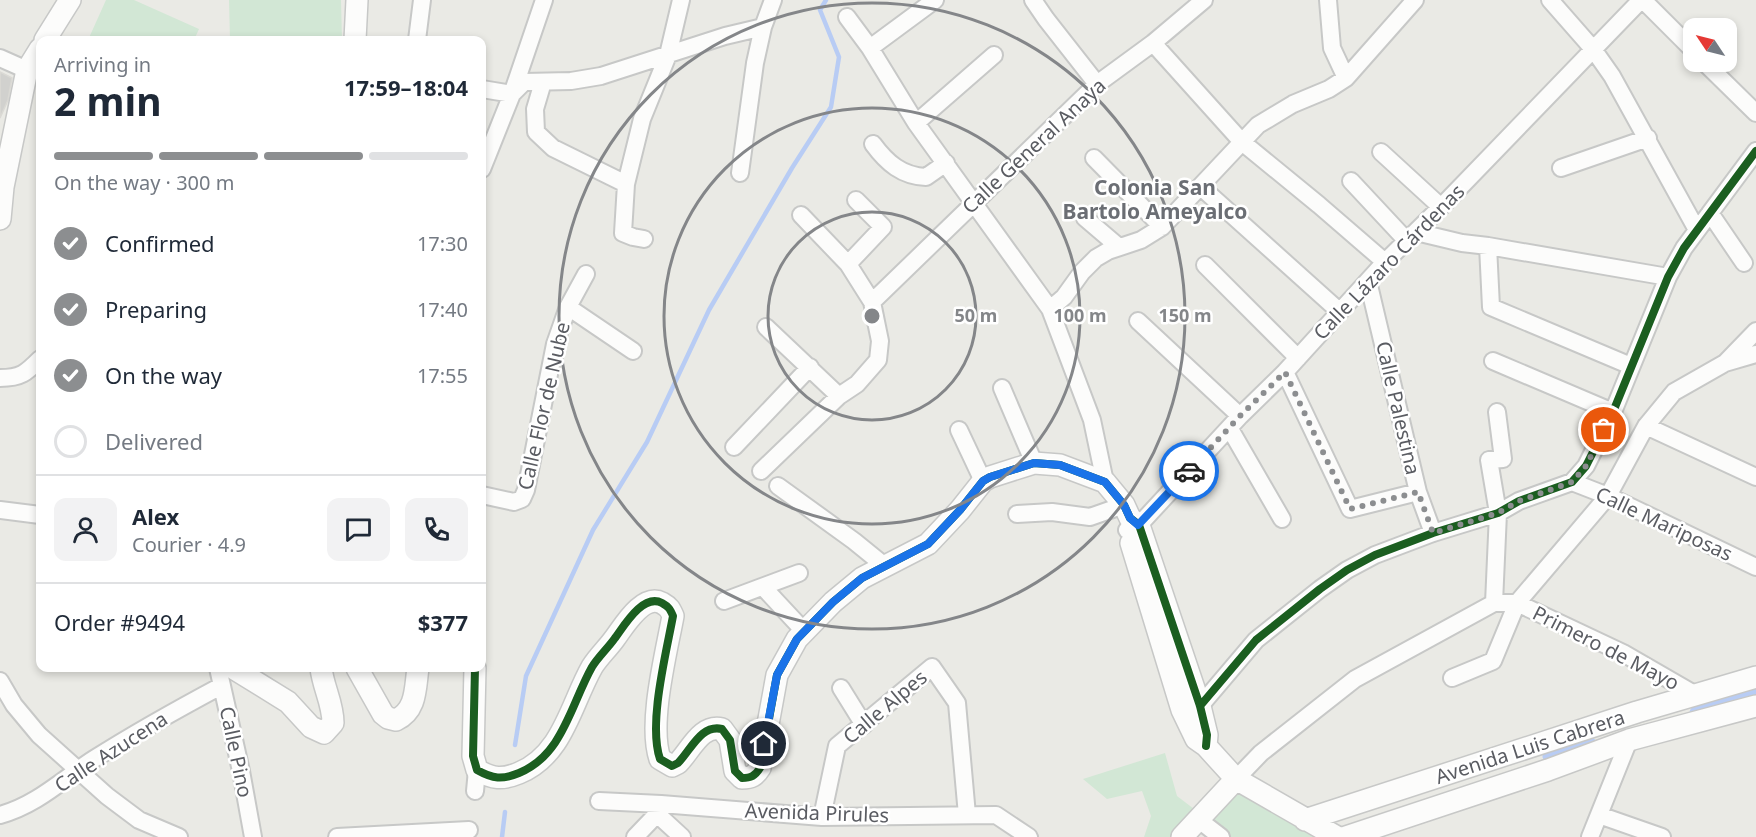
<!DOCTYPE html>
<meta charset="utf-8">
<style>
body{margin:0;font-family:"Noto Sans",sans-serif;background:#f2f2f3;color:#1f2937;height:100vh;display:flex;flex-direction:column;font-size:22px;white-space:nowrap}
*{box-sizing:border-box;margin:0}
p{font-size:20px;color:#747a83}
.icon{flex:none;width:33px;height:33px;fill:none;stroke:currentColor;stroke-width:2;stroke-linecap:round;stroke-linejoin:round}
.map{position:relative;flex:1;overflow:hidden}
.drawer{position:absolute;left:36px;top:36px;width:450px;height:636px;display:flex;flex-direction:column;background:#fff;border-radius:12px;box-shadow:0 3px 9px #0003}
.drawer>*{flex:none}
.needle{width:39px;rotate:305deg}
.controls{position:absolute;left:1683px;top:18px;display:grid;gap:12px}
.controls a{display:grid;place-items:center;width:54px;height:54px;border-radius:12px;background:#fff;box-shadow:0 3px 9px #0003;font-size:30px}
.pin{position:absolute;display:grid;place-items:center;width:51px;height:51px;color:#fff;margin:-26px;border:3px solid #fff;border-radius:50%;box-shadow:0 2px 6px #0007}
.courier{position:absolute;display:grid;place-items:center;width:60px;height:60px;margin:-30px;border:4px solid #1a73e8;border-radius:50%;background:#fff;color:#222;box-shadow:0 2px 8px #0007}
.headline em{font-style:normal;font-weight:700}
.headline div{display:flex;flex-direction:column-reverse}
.headline{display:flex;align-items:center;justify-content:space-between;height:102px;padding:0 18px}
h1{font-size:39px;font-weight:700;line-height:45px}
.bar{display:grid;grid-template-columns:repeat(4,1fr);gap:9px 6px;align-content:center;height:72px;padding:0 18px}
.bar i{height:8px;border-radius:4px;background:#e0e1e3}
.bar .active{background:#8c8e90}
.bar p{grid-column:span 4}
.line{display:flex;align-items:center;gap:15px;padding:0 18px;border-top:2px solid #e0e1e3}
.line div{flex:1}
.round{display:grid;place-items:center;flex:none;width:63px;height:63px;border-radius:12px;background:#f2f2f3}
ol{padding:0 18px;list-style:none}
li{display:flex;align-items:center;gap:18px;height:66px}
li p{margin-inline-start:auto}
li .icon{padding:6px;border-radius:50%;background:#8c8e90;color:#fff;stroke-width:4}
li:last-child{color:#747a83}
li i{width:33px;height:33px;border:3px solid #e0e1e3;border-radius:50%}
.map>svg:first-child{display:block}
.green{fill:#d2e7d5}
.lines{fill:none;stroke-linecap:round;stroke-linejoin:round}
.stream{stroke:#b8ccf4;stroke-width:4.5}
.canal{stroke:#b8ccf4;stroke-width:15}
.building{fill:#d1d1ce;stroke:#dad9d4;stroke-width:1.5}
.minor-casing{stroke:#c7c8c7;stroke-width:20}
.tertiary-casing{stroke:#c7c8c7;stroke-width:24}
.minor{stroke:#fcfcfb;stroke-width:16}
.tertiary{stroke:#fcfcfb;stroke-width:21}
.cycleway-casing{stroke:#fff;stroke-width:11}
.cycleway{stroke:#1b5e20;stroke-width:8}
.done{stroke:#8c8e90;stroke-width:6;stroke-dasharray:0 10.8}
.route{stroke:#1a73e8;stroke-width:8}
.ring{fill:none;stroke:#848689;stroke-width:3}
.labels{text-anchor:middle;stroke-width:5;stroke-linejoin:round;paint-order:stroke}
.street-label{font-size:20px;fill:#5a5c62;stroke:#fff}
.neighbourhood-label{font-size:21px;font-weight:bold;fill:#6b6e74;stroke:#fff}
.centre{fill:#848689;stroke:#fff;stroke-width:3}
.ring-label{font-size:18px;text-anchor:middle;font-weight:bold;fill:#848689;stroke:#fff;stroke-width:5;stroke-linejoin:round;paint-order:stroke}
</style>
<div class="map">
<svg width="1756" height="837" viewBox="0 0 1756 837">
<rect width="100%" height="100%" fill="#eaeae5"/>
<path class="green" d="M106 0H134L199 29 194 40H88Z
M229 0H341L342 40H230Z
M1165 753 1177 796 1198 812 1174 837H1144L1151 816 1142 791 1107 799 1083 779Z
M1237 784 1326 837H1229L1205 818Z"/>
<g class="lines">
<path class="stream" d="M515 745 526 676 593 530 647 442 709 310 792 168 831 107 839 57 820 10 826 0
M502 837 505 812"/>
<path class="canal" d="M1697 713 1756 692
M1550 756 1590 745"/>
</g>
<path class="building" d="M0 72 12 78 8 100 0 118Z"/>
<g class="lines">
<g class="minor-casing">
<path id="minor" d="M1033 0 1046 19 1097 84
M1328 0 1332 48 1346 78
M1550 0 1593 49 1612 76 1697 230
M1643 0 1694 51
M847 17 870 48 916 123 1050 309 1092 420 1105 482
M417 40 422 0
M1153 43 1242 142 1319 205 1385 262
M870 48 935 0
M0 58 27 70
M1704 62 1756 113
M543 82 535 109 536 132 553 148 626 184
M482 89 512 94 524 82 571 81 601 76 725 36 763 27
M916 123 994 55
M873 144C887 163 902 176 926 177L946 163
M1381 152 1441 207
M1094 158 1162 227
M1561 168 1648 138
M482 169 512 94 544 0
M740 173 755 63 763 27 773 0
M1351 181 1407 241
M1201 187 1339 311
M1710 213 1744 263
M1085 218 1119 247
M1416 232 1462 243 1488 246 1668 277
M644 239 633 237 623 233 626 184 642 119 668 55 681 0
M1488 246 1491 307 1631 366
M848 264 883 227 856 200
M1205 265 1298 358
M1368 281 1418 492 1433 533
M872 302 1097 84 1153 43 1204 0
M568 307 633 351
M1050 309 1064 297 1082 272 1096 258 1108 251 1141 240 1162 227 1258 125 1293 104 1329 89 1346 78 1415 0
M1138 321 1240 416
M766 327 839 396
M1493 361 1613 412
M1725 363 1756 354
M1285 372 1350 509 1418 492
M0 378C21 378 26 373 40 359
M1002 388 1034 463
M1646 426 1756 477
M1230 429 1282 519
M959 430 983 481
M734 447 810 367
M761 471 839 396 857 384 878 360 880 341 872 302 848 264 801 215
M1572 482 1608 496 1756 567
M778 486 854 541 886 567
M482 495 514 502 522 499 526 490 555 344 568 307 586 274
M0 510 40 515
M1017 514 1052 512 1090 517 1124 505
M1127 530 1139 525 1240 416 1285 372 1385 262 1441 207 1641 0
M763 587 804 631
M724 601 799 573
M1494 603 1498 513 1489 460 1503 459 1497 412
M218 668 241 771 253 837
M1452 678 1493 661 1517 603 1608 496 1646 426 1674 392 1725 363 1756 331
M0 681 14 705 39 735 107 796 139 820 179 837
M841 688 864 725
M1200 706 1256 640 1320 589 1347 570 1375 555 1433 533 1498 513 1519 501 1572 482 1586 466 1613 412 1668 277 1684 248 1756 151
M1236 779 1261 753 1355 679 1494 603H1517L1623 653 1694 694
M475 791 477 770
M599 801 661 804 822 817 996 815 1029 837
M657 814 682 837
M0 815C37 805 63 779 94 759 135 733 178 709 221 686
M1599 815 1662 837
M822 817 837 746 932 667 957 703 967 815
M1199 820 1221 837
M337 837 469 830
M635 837 657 814 661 804
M1590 837 1629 740"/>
</g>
<g class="tertiary-casing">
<path id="tertiary" d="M45 40 70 0
M355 40 357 0
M0 219 3 187 27 70 40 49
M1131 543 1182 710 1196 739 1206 746 1236 779 1337 837
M233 668 288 702 311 727 324 733 333 723C333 703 323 687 321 668
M357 668 383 714 388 718 396 720C417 710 415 688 418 668
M475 668 473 756 477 770C493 779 502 780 519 773 563 755 571 704 592 667 598 657 608 648 615 638 624 626 643 593 662 603 669 607 670 609 673 616 666 654 648 724 660 759L672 766 678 763C691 750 701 724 722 729L730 740 735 771 742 778C751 778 755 776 760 768L777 675 797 639 833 602 862 578 928 544 960 510 983 481 990 477 1034 463 1060 465 1105 482 1124 505 1130 518 1139 525 1200 706 1207 735 1206 746
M1305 820 1637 712 1756 677
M1182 837 1236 779
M1346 837 1548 770 1629 740 1756 706"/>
</g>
<use href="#minor" class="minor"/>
<use href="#tertiary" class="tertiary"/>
<g class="cycleway-casing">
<path id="cycleway" d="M475 668 473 756 477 770C493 779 502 780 519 773 563 755 571 704 592 667 598 657 608 648 615 638 624 626 643 593 662 603 669 607 670 609 673 616 666 654 648 724 660 759L672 766 678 763C691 750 701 724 722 729L730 740 735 771 742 778C751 778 755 776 760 768L777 675 797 639 833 602 862 578 928 544 960 510 983 481 990 477 1034 463 1060 465 1105 482 1124 505 1130 518 1139 525 1200 706 1207 735 1206 746
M1200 706 1256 640 1320 589 1347 570 1375 555 1433 533 1498 513 1519 501 1572 482 1586 466 1613 412 1668 277 1684 248 1756 151"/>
</g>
<use href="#cycleway" class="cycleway"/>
</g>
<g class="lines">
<path class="done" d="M1189 471 1240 416 1285 372 1350 509 1418 492 1433 533 1498 513 1519 501 1572 482 1586 466 1604 430"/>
<path class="route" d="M764 744 777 675 797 639 833 602 862 578 928 544 960 510 983 481 990 477 1034 463 1060 465 1105 482 1124 505 1130 518 1138 525 1189 471"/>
</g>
<g class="ring">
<circle cx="872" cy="316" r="104"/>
<circle cx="872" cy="316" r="208"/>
<circle cx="872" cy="316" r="313"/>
</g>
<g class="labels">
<g class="street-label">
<text transform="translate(1034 146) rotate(-43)" y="7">Calle General Anaya</text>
<text transform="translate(1389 262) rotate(-46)" y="7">Calle Lázaro Cárdenas</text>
<text transform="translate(544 406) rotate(-77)" y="7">Calle Flor de Nube</text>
<text transform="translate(1398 408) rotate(77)" y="7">Calle Palestina</text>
<text transform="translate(1664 524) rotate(25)" y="7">Calle Mariposas</text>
<text transform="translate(1606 648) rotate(27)" y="7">Primero de Mayo</text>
<text transform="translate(885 707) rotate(-40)" y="7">Calle Alpes</text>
<text transform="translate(1530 747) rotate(-18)" y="7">Avenida Luis Cabrera</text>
<text transform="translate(111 752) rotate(-33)" y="7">Calle Azucena</text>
<text transform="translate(236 752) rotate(78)" y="7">Calle Pino</text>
<text transform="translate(817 813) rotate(2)" y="7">Avenida Pirules</text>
</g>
<g class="neighbourhood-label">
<text x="1155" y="195">Colonia San<tspan x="1155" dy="24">Bartolo Ameyalco</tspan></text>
</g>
</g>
<circle cx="872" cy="316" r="9" class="centre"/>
<g class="ring-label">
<text x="976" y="322">50 m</text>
<text x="1080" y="322">100 m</text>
<text x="1185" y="322">150 m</text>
</g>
</svg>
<div class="controls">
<a><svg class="needle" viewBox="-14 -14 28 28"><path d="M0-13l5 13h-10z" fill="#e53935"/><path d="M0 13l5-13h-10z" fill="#747a83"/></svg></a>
</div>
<div class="pin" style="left:1604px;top:430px;background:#ea580c"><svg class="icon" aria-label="bag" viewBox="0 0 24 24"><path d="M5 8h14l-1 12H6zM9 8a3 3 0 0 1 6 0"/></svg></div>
<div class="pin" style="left:764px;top:744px;background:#1f2937"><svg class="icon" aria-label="home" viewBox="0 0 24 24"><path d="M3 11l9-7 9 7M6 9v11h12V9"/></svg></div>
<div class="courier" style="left:1189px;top:471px"><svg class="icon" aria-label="car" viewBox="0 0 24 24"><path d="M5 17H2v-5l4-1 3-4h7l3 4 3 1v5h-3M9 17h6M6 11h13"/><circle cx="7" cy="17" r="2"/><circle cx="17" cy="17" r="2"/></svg></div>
<section class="drawer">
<div class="headline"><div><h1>2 min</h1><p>Arriving in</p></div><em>17:59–18:04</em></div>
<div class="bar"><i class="active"></i><i class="active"></i><i class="active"></i><i></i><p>On the way · 300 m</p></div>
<ol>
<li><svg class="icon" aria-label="check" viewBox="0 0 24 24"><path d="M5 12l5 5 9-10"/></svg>Confirmed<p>17:30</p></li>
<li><svg class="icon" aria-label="check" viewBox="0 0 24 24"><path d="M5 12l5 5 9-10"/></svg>Preparing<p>17:40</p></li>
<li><svg class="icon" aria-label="check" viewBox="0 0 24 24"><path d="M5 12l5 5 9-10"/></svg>On the way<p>17:55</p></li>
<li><i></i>Delivered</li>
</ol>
<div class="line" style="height:108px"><a class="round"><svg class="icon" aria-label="person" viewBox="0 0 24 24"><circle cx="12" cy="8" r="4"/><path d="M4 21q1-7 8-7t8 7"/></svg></a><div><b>Alex</b><p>Courier · 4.9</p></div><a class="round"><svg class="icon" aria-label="chat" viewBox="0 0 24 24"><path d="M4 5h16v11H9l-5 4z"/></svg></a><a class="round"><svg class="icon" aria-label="phone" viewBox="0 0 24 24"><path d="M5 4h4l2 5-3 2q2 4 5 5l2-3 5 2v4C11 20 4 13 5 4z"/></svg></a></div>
<div class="line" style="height:78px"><div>Order #9494</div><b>$377</b></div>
</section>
</div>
